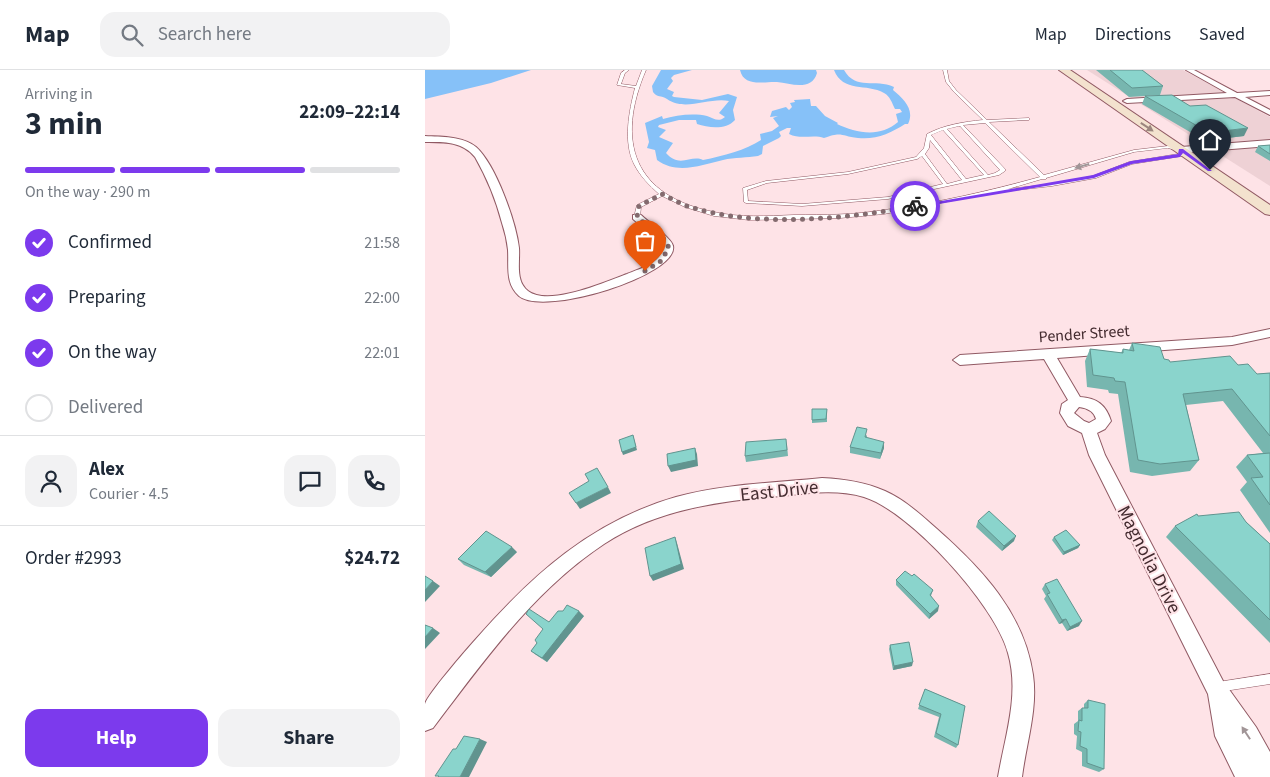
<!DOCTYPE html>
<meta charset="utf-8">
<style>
body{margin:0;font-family:"Source Sans 3",sans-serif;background:#f2f2f3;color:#1f2937;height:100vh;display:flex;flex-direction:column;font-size:19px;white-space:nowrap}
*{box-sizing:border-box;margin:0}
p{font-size:16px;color:#747a83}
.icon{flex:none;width:28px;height:28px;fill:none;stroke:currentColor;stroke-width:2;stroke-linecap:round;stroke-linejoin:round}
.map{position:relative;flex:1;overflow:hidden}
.panel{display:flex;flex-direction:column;background:#fff;width:425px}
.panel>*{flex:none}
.pin{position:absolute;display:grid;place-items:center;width:42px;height:42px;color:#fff;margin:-51px -21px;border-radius:50% 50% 50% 0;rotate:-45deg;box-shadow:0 0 5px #0007}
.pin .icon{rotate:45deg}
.courier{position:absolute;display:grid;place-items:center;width:50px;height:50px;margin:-25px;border:4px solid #7c3aed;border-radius:50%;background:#fff;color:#222;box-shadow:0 1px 6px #0007}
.summary em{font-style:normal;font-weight:700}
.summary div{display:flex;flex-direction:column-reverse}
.summary{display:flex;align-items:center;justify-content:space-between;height:85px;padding:0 25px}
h1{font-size:32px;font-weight:700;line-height:38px}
.bar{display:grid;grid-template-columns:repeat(4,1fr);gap:8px 5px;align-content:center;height:60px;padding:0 25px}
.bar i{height:6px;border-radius:4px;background:#e0e1e3}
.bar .selected{background:#7c3aed}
.bar p{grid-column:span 4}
.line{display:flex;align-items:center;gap:12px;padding:0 25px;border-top:1px solid #e0e1e3}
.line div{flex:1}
.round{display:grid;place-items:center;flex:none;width:52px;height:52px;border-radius:15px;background:#f2f2f3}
ol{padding:0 25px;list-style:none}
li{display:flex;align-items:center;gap:15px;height:55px}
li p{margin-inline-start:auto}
li .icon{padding:5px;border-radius:50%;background:#7c3aed;color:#fff;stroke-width:4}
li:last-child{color:#747a83}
li i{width:28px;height:28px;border:2px solid #e0e1e3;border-radius:50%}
.primary-button{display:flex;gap:10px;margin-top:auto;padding:10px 25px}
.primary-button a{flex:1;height:58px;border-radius:15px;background:#7c3aed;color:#fff;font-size:20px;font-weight:700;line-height:58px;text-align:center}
.primary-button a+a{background:#f2f2f3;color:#1f2937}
header{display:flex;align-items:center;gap:30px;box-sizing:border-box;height:70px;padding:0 25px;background:#fff;border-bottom:1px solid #e0e1e3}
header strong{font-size:24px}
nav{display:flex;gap:28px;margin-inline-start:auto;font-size:18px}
.search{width:350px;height:45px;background:#f2f2f3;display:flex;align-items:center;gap:12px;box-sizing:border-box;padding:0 18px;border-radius:15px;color:#747a83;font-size:19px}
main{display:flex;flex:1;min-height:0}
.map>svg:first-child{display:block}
.built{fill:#eed1d5}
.water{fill:#86c1f8}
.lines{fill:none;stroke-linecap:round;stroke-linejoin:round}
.service-casing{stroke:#905963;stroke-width:1}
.minor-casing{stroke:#905963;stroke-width:2}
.secondary-casing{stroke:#905963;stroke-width:2}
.service{fill:#fff;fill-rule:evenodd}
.minor{fill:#fff;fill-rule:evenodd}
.secondary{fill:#f3e2ce;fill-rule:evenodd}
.wall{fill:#77b6af}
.shaded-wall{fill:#61948f}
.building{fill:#8ad4cc;stroke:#61948f}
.oneway{fill:#9b867e}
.oneway2{fill:#a19597}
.route{fill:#7c3aed}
.done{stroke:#846b6f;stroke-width:5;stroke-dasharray:0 9}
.labels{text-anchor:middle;stroke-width:4;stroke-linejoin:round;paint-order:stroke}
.street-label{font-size:16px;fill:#432b2f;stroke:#fee3e7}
.near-street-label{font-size:19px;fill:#432b2f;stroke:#fee3e7}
</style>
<header>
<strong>Map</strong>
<div class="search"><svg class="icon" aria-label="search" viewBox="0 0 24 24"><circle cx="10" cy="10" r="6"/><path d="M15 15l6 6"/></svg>Search here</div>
<nav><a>Map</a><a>Directions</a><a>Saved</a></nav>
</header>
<main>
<section class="panel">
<div class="summary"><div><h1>3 min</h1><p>Arriving in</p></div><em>22:09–22:14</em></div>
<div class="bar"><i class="selected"></i><i class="selected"></i><i class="selected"></i><i></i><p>On the way · 290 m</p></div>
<ol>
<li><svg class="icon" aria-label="check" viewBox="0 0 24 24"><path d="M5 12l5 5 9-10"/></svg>Confirmed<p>21:58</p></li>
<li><svg class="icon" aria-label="check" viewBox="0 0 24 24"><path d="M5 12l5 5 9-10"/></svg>Preparing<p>22:00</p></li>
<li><svg class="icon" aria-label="check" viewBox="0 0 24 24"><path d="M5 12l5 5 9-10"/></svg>On the way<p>22:01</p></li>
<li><i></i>Delivered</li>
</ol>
<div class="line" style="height:90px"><a class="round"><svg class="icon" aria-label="person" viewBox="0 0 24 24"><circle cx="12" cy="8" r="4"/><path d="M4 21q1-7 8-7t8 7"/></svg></a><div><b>Alex</b><p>Courier · 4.5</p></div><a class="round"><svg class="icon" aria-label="chat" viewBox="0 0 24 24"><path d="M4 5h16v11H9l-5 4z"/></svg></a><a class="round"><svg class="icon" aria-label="phone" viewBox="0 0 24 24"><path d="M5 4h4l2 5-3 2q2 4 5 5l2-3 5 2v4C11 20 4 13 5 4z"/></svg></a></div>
<div class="line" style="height:65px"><div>Order #2993</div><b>$24.72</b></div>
<div class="primary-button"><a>Help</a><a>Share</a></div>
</section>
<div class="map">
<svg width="845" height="707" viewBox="0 0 845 707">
<rect width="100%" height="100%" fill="#fee3e7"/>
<path class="built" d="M662 0H758L845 47V116Z"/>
<path class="water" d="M0 0H106L66 13 0 29Z
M236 0H267L249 5 246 8 248 11 242 19 249 22 247 26 249 27 277 30 303 24 312 27 308 40 310 50C301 60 284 58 272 54L271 50H254L234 55 233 57 241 60 234 67 248 73 241 83C255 99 266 84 278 90 298 86 321 80 336 70L335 64 347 61 354 56 348 48 353 46 345 47 347 41 361 37 364 40 367 37 365 33 370 32 369 30 385 29 386 36H391L400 46 413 53 412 54C431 63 455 68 473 52L471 44 477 42 475 39H470C467 33 465 26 459 23 442 13 418 23 409 0H419C431 21 450 8 469 17L468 20C479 29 490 40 483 54H480C466 63 451 70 433 68 416 66 417 61 399 68 388 64 376 70 364 64L366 58H362L354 62 356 66 354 68 338 76 337 84 333 86C322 88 310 87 298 90 277 95 252 105 232 90L230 80 222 78 224 72 220 53 237 46 238 49C251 45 269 43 282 46 289 48 293 53 300 47L294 43 304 31C284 27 260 42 242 29 236 25 232 28 228 22L227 16Z
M315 0H391L392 3C387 21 367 14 352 12 340 11 319 18 315 0Z"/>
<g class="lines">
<g class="service-casing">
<path id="service" d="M200 0H204L200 3 196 14 211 16 217 0H221C190 72 209 126 289 142 315 148 342 146 369 145 399 145 429 145 459 140 512 133 564 121 615 107L560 53 538 55 580 99V101L574 105 463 129 377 136 321 133 319 132 318 118 341 111 423 102 491 87 499 78 502 64C519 55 538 52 558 50L529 22 521 12 518 0H522L524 11 531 20 562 50 604 48V50H603L564 52 619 105 709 80 743 76 758 80 757 86 707 94 671 108 627 116 566 123 459 144 415 148 324 150 289 146 260 137 237 126 216 137 215 147 212 149 209 147 212 135 234 124C224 115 215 106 209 94 198 72 204 41 210 18L192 15 196 3ZM534 56H535L575 100 570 103 563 105 522 59ZM518 60 559 105 541 109 506 65ZM505 70 537 110 522 114 500 84 504 78ZM743 78 754 81 753 84 704 92 668 106 627 114 583 119 617 109H621V108L709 82ZM497 86 518 114 463 127 377 134 323 131 322 120 342 113 423 104 492 89Z
M845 604V614L793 622 789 621 788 617 789 613 793 612Z"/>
</g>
<g class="minor-casing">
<path id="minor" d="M761 0H769L812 23 845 21V25L820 27 845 40V45L810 27 702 33 698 31 702 29 802 23Z
M0 66C16 67 38 66 51 77 71 95 91 152 94 178 95 192 90 211 103 221 124 237 180 212 202 204 216 198 238 193 238 175L208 149V145H216C222 151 247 168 248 176 254 205 119 247 94 226 80 213 84 197 83 180 82 171 80 162 77 153 71 130 62 108 50 87 37 71 18 72 0 72Z
M845 70V76L756 83 752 80 756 77Z
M845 259V267L807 275 632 288 655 327C672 328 681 335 686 351L680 359 672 363 680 385 798 611 831 657 845 682V707H810L790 666 783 624 664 385 657 363 643 356 635 343 637 334 643 330 619 289 535 295 528 290 535 285 807 267ZM654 337C662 338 669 341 671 349L664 353 659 351 649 343Z
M397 408C419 409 440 412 460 421 480 430 496 445 512 459 557 499 599 543 608 605 613 639 601 674 597 707H573C580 666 595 624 583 583 571 536 485 441 439 427 412 419 384 423 357 426 295 431 232 439 179 474 108 521 58 592 8 658L0 661C0 652 0 643 0 634 2 625 42 579 51 569 107 505 167 451 251 427 298 414 349 413 397 408Z"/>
</g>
<g class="secondary-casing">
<path id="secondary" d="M634 0H645L845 135V145L840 144Z"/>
</g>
<use href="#service" class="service"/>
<use href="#minor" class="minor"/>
<use href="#secondary" class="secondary"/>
</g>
<path class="wall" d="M671 0H717L738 16 735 25 704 27Z
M720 26 765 36 819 66 786 70 777 69 717 34Z
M845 75V91L830 82 833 76Z
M707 273 745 292 813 295 832 304 845 303V463L815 420 822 412 811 397 822 385 838 383 798 331 761 335 774 390 765 401 727 406 705 402 693 324 684 323 683 320 662 317 660 291 665 279 696 283 698 279 704 280Z
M402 339V352L387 353V350Z
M442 365V368L459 378 455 389 425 383V377Z
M362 375 363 386 321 392 320 386Z
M773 446 821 452 845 474V573L741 467 750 456Z
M553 451 589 471 577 481 551 457Z
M629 467 655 475 653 478 638 485 627 470Z
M92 482 66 507 39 495 33 489Z
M487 506 508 520 506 526 513 541 504 549 471 515V510Z
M620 514 654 556 642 561 637 553 634 554 619 529 621 526 617 519Z
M159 546 122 592 111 585 106 581 112 573 124 552Z
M465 575 487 596 468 600 464 579Z
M500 619 540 636 533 675 531 678 509 667 514 647 493 639Z
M663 630 679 699 674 702 657 696V682L651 679 652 666 649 664V654L653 651V641L657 638H659V634Z"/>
<path class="shaded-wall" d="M823 58 819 66 786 70 789 62Z
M208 365 212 380 198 385 197 382Z
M459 372V378L455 389 456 383Z
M270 378 272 384 273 396 246 402 243 396Z
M183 417 186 423 155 439 151 433Z
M591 466 589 471 577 481 579 476Z
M250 467 252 473 259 499 228 511 225 506Z
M655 475 653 478 638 485 639 482Z
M87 477 92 482 66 507 60 502Z
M8 511 15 516 0 532V520Z
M514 536 513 541 504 549 505 544Z
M154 541 159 546 122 592 117 588Z
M641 549 637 553 634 554 637 550Z
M657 551 654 556 642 561 645 557Z
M8 558 15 563 0 579V567Z
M488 592 487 596 468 600 469 596Z
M55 669 62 672 44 707H35Z"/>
<path class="building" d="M685 0H717L738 16 707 18Z
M747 25 765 36 781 35 823 58 789 62 781 61 720 26Z
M845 75V84L833 76Z
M707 273 735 277 739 289 744 290 745 292 805 286 813 295 823 294 832 304 845 303V366L807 319 758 324 774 390 735 394 713 390 700 312 690 311 689 308 668 305 665 279 698 283V279L709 281Z
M387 339H402L401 349 387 350Z
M432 357 442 359 440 367 459 372 456 383 425 377Z
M208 365 211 377 197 382 194 370Z
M361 369 362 380 320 386 321 372Z
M270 378 271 390 243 396 242 384Z
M845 383V435L826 408 838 407 822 385Z
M172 398 183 417 151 433 144 423 164 411 160 404Z
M564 441 591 466 579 476 553 451Z
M814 442 821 452 845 474V550L750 456 772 444 773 446Z
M641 460 655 475 639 482 629 467Z
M61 461 87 477 60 502 33 489Z
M250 467 256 494 225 506 220 478Z
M480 501 487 506 489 504 508 520 505 525 514 536 505 544 471 510Z
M0 506 8 511 0 520Z
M632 509 657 551 645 557 641 549 637 550 622 524 625 523 620 514Z
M142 535 154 541 117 588 106 581 112 573 110 570 118 559 101 544 104 539 124 552 133 541H138Z
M0 555 8 558 0 567Z
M484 572 488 592 469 596 465 575Z
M500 619 540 636 533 675 511 663 516 644 494 635Z
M663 630 680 634 679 699 662 693V679L655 676 656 662 653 661 654 650 657 651V638H663Z
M39 666 55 669 35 707H13L14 706H10L28 679H31Z"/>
<defs><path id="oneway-solid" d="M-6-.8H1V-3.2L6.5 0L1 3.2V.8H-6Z" transform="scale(1.25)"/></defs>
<use class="oneway" href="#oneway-solid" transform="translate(722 57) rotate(34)"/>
<g class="oneway2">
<use href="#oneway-solid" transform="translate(657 96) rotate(164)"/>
<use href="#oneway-solid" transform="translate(821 663) rotate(-123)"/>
</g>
<path class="route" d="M758 79 787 101H783L758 83 755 87 707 94 669 108 490 138 487 136 668 105 706 91 753 84 754 79Z"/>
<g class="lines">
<path class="done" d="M220 201 235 192 244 178 240 170 212 147 214 136 237 124C246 128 255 134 265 137 333 158 421 149 490 136"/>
</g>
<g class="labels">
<g class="street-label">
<text transform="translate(659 263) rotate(-4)" y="6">Pender Street</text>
</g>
<g class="near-street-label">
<text transform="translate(354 420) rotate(-6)" y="7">East Drive</text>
<text transform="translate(725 489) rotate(63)" y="7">Magnolia Drive</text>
</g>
</g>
</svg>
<div class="pin" style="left:220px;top:201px;background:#ea580c"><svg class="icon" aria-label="bag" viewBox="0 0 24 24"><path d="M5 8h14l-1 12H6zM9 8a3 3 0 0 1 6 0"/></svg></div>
<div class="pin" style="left:785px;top:100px;background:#1f2937"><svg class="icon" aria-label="home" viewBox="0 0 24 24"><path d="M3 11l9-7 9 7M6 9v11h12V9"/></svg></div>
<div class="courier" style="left:490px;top:136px"><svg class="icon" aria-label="bike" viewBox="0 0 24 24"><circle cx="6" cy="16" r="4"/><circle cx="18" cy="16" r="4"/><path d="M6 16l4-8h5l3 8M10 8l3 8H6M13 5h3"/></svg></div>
</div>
</main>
